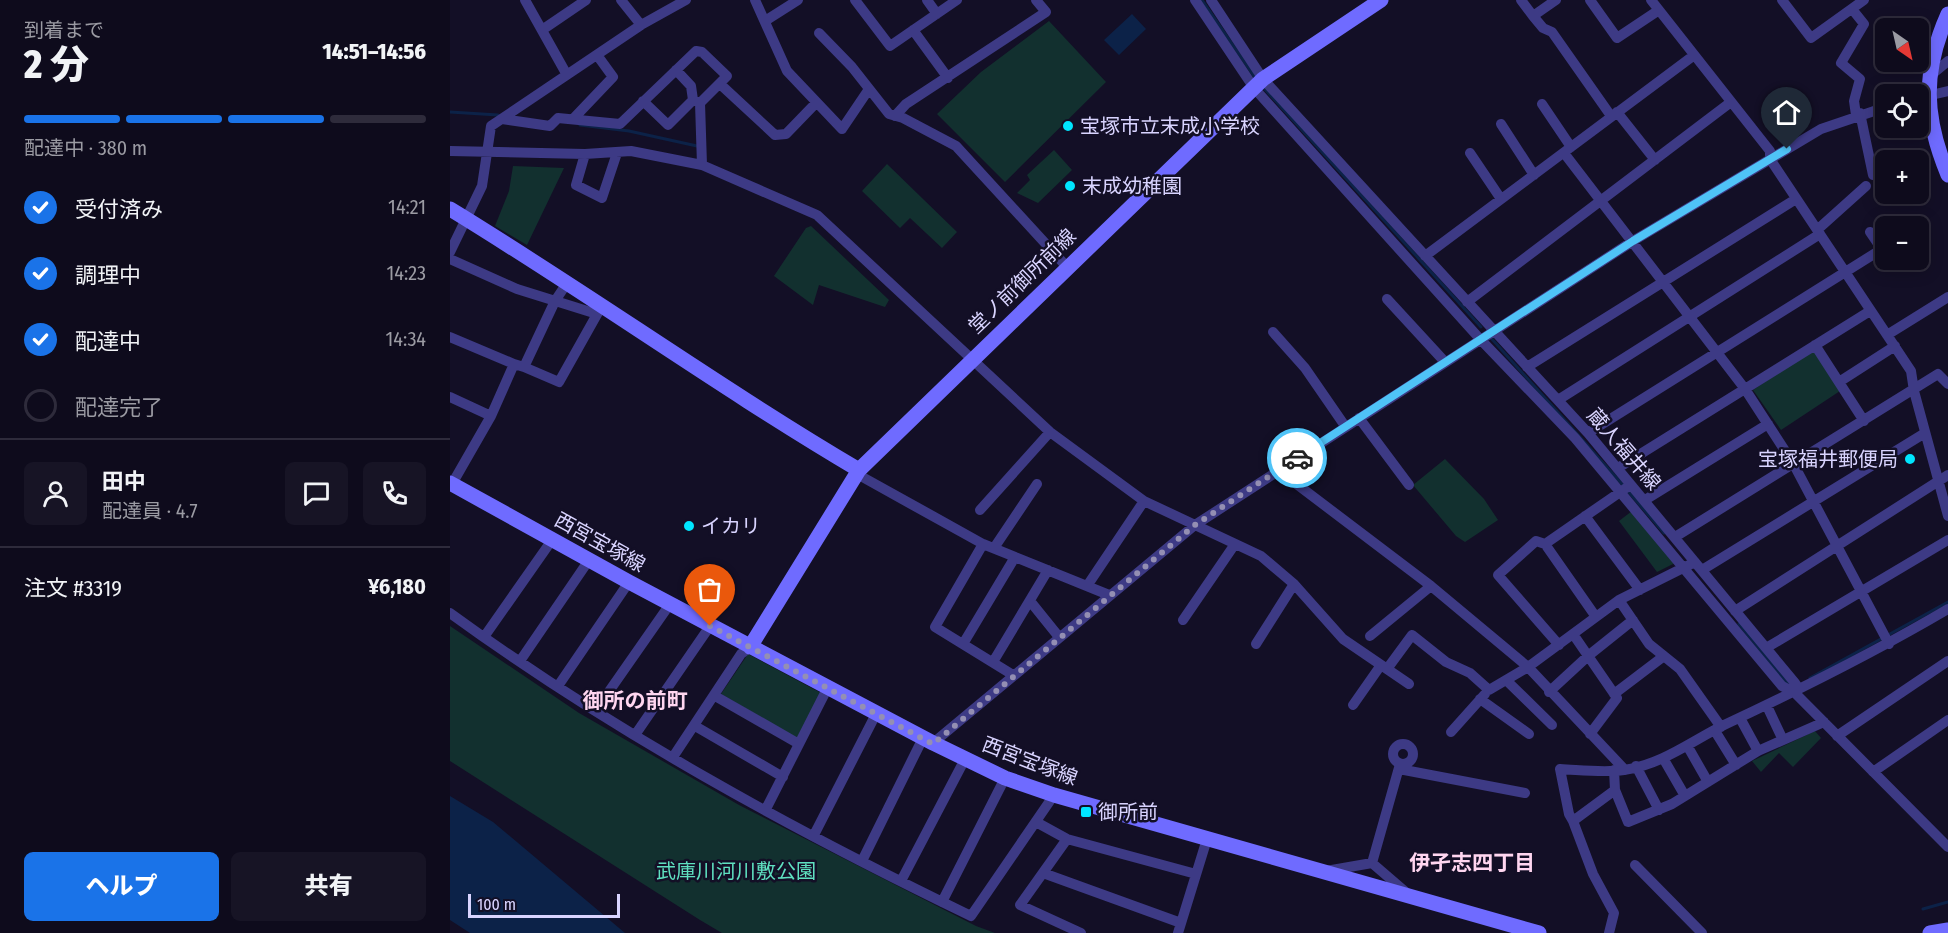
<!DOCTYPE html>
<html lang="ja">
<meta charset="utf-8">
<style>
body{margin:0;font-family:"Fira Sans Condensed","Noto Sans JP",sans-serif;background:#171425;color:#f1f3f6;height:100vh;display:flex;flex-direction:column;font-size:22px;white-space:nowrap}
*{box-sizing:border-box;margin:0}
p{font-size:20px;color:#9b9ba3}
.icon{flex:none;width:33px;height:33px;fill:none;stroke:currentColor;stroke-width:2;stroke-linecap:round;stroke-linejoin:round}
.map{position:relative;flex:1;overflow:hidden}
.panel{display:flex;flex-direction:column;background:#0e0b1c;width:450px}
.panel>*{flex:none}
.needle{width:39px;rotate:146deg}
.buttons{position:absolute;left:1425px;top:18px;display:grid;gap:12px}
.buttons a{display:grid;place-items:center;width:54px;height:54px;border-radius:9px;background:#0e0b1c;box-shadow:0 3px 15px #0003,0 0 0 2px #2e2b3b;font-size:30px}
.scale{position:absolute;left:18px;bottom:15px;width:152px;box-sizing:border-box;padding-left:6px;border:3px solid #d9d4ff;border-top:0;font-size:16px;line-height:21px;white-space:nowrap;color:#d9d4ff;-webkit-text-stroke:4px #130f26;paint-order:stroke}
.pin{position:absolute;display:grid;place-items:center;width:51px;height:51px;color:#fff;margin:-62px -26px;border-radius:50% 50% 50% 0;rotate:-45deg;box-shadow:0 0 6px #0007}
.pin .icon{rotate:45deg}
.courier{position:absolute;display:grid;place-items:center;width:60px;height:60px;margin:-30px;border:4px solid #4fc3f7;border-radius:50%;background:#fff;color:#222;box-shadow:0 2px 8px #0007}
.head em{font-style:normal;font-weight:800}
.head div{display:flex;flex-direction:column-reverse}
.head{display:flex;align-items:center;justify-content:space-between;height:102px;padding:0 24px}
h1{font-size:39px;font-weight:800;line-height:45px}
.bar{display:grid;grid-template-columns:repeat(4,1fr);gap:9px 6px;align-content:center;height:72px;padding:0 24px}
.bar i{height:8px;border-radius:4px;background:#2e2b3b}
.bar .active{background:#1a73e8}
.bar p{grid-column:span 4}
.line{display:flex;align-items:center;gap:15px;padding:0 24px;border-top:2px solid #2e2b3b}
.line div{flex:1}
.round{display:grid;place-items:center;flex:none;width:63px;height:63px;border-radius:9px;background:#171425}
ol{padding:0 24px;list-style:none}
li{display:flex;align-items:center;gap:18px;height:66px}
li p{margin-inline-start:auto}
li .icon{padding:6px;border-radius:50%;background:#1a73e8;color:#fff;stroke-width:4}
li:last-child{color:#9b9ba3}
li i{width:33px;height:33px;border:3px solid #2e2b3b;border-radius:50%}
.primary-button{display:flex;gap:12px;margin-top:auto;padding:12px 24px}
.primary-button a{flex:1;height:69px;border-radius:9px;background:#1a73e8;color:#fff;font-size:24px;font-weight:800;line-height:69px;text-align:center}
.primary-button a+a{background:#171425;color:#f1f3f6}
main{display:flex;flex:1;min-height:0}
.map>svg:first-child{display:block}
.green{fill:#12302f}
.water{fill:#0c2248}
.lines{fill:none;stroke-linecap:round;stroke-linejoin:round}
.stream{stroke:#0c2248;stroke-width:3}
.street{stroke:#3d3a85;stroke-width:10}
.secondary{stroke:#6f6bff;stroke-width:15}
.done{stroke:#948fb3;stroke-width:6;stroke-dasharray:0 10.8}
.route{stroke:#4fc3f7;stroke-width:8}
.poi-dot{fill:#00e5ff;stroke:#130f26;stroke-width:2}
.labels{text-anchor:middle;stroke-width:5;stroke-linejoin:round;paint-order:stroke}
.poi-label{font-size:20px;fill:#d9d4ff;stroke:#130f26;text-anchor:start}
.street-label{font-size:20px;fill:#d9d4ff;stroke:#130f26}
.park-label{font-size:20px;fill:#5fe0c0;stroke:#130f26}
.neighbourhood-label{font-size:21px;font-weight:bold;fill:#ffd6f0;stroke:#130f26}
</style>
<main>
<section class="panel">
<div class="head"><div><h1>2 分</h1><p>到着まで</p></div><em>14:51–14:56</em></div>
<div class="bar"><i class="active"></i><i class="active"></i><i class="active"></i><i></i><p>配達中 · 380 m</p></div>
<ol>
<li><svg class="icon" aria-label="check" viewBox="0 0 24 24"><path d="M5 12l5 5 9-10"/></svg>受付済み<p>14:21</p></li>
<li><svg class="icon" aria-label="check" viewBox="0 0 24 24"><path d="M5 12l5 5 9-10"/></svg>調理中<p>14:23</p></li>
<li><svg class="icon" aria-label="check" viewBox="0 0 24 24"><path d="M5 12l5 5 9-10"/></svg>配達中<p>14:34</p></li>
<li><i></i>配達完了</li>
</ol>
<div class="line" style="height:108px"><a class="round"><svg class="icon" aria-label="person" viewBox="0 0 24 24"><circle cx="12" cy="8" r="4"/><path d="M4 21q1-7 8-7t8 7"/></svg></a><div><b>田中</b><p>配達員 · 4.7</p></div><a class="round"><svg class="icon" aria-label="chat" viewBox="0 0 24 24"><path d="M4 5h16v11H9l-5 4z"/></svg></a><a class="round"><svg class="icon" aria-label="phone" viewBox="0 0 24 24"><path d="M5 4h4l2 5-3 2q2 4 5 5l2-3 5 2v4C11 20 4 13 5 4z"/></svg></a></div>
<div class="line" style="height:78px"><div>注文 #3319</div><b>¥6,180</b></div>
<div class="primary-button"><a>ヘルプ</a><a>共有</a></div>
</section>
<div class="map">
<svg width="1498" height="933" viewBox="0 0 1498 933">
<rect width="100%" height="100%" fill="#130f26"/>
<path class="green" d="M599 21 656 82 555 182 487 114 531 72Z
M604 150 622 170 588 203 567 193 580 180 577 175Z
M437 164 507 232 492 248 460 218 450 228 412 191Z
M63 166 114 168 77 245 45 226 59 191Z
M361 226 439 300 435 307 369 285 363 305 324 276 356 228Z
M1364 349 1390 391 1331 430 1303 390Z
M995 459 1034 499 1048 520 1015 542 1006 536 963 485Z
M1182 511 1225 563 1207 572 1169 521Z
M0 626 129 713 289 805 526 926 545 933H272L250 920 0 761Z
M298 654 371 693 347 738 271 694Z
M1365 731 1371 738 1343 767 1329 753 1311 772 1302 761Z"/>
<path class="water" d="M682 14 696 29 669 55 654 40Z
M0 796 43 822 175 933H20L0 920Z"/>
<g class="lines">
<path class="stream" d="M752 0 806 79
M812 86 1031 327
M0 112 48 115
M130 125 179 131 247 146
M1041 338 1173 485
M1177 490 1214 533
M1289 624 1338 684
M1360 678 1498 602
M1473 909 1498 902"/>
<path class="street" d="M75 0 117 75
M171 0 191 25
M305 0 337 71 392 129 419 89
M405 0 440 46 507 0
M477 0 487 14
M745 0 804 88 1030 339 1125 438 1332 686 1345 693 1498 847
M761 0 813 79 1138 433 1345 683 1347 686 1345 693
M1071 0 1083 16
M1106 0 1083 16 1093 28 1102 32 1161 116
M1140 0 1167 38 1209 10
M1201 0 1320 151V159L1461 371 1464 391 1498 516
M1332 0 1361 38 1414 0
M1402 9 1414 24 1391 63 1410 79 1404 101 1406 115
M315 21 348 0
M92 30 136 0
M463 30 498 78
M369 33 402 67 439 114 453 118 506 146 617 267
M226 70 241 86 243 100
M1480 76 1498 61
M270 84 325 135 336 134 366 103
M1468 98 1498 91
M193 101 218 125 243 100 250 103
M1092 104 1121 147
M1167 112 1205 160
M1410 113 1423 175
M445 116 456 104 596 12 586 0
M52 119 100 126 108 118 170 124 246 51 252 52 277 76 250 103 252 165
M123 119 163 77 147 55
M1051 124 1084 175
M0 151 135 154 181 151 252 165 367 215 600 432 694 501 811 556 844 584 893 639 937 669 962 635 996 662 1020 673 1039 690 1078 667 1169 600 1245 562
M1020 153 1051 199
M1114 153 1295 389 1343 463 1439 644
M135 154 126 185 152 198 167 153
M1367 230 1416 186
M1420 232 1435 254
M0 252 32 186 41 126 191 25 236 0
M975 256 1243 56
M0 259 67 289 147 314
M937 299 995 362
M1017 302 1281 102
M823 332 855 368 895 426
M1437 335 1498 297
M0 337 64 364
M1365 345 1414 421
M74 367 109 382 150 309
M1077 367 1346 199
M1389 382 1445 346
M0 397 41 416
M1108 400 1370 234
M909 418 959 485
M1138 433 1432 249
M1168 468 1420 311
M828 470 981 586 1078 667 1175 770
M407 474 533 544 659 595
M2 484 41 416 64 364 74 367 105 301 117 283
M1195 500 1318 424
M530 510 600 432
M1135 516 1190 590
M1225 537 1488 374 1498 384
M533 544 485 627 563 675
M1095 544 1146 617
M544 548 587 484
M1252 570 1475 433
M637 586 694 501
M1169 600 1199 644 1230 669 1271 727
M580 601 609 637
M1285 611 1498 475
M0 613C162 731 341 829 521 916L604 795
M733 620 785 544
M1123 634 1167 698 1140 734
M920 636 981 586
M34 637 102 540
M513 644 565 557
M806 644 844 584
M1109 645 1048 575 1086 541 1095 544 1176 488
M1316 648 1498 540
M70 661 139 560
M543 662 598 570
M937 669 959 684
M1056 680 1102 725
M108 686 179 582
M1099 692 1138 656 1183 620
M1164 694 1214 656
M265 696 349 744
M1030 699 1079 734
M903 705 931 665
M1317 706 1333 740
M146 710 220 604
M1290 718 1308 751
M245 726 333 777
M1265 731 1286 765
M1001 732 1035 694
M185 735 260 626
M1387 736 1498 661
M483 743 745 525 1183 241 1371 129 1436 107
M943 754a10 10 0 1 1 20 0a10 10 0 1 1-20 0Z
M1238 747 1258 782
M223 757 291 654 300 647
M1213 758 1235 796
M1186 766 1209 810
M949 769 1075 793
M1423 772 1498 720
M1165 790 1178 822 1222 804 1308 751 1374 722
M316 809 377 689
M1123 821 1119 814 1110 769C1131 770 1154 773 1174 770 1213 764 1240 742 1274 725 1351 689 1425 652 1498 609
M586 822 617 839 746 874
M364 835 426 714
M617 839 570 905 631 933
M412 861 473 738
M922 863 950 764
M1185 865 1252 933
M876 871 922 863 958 894
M593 873 731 923
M451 881 515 759
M492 902 555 778
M728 933 757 839
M1159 933 1164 913 1143 874 1123 821 1165 790 1164 770"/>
<path class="secondary" d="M1498 14C1472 72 1474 117 1498 175
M0 209C138 293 270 388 409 470
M0 483 179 582 483 743 555 778 604 795 1089 933
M300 647 409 470 813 79 931 0
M1480 933 1498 930"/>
</g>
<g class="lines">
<path class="done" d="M260 626 483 744 745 525 847 458"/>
<path class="route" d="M847 458 1183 241 1337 149"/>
</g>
<g class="poi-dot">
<circle cx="618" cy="126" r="6"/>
<circle cx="620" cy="186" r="6"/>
<circle cx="1460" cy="459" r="6"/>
<circle cx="239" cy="526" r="6"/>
<rect x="630" y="806" width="12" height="12" rx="3"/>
</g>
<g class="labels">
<g class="poi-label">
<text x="630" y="133">宝塚市立末成小学校</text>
<text x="632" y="193">末成幼稚園</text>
<text x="1448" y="466" text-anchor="end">宝塚福井郵便局</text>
<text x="251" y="533">イカリ</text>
<text x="648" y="819">御所前</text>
</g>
<g class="street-label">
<text transform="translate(572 281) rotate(-44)" y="7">堂ノ前御所前線</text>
<text transform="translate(1174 449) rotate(49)" y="7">蔵人福井線</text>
<text transform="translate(150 542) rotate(29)" y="7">西宮宝塚線</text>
<text transform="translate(580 761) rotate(21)" y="7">西宮宝塚線</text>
</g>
<g class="park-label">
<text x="286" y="878">武庫川河川敷公園</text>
</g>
<g class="neighbourhood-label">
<text x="185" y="708">御所の前町</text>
<text x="1022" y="870">伊孑志四丁目</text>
</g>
</g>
</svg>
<div class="buttons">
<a><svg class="needle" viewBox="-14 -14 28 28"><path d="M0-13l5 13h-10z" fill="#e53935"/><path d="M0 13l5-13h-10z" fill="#9b9ba3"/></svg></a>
<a><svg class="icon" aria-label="locate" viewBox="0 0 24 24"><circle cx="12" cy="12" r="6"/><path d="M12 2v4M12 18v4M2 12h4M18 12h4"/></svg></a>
<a>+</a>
<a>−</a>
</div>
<div class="scale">100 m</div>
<div class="pin" style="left:260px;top:626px;background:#ea580c"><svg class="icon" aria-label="bag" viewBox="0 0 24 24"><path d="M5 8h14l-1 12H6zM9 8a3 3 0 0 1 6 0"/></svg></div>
<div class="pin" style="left:1337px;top:149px;background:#1f2937"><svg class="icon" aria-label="home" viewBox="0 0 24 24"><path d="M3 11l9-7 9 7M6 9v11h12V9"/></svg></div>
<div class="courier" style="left:847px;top:458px"><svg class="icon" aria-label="car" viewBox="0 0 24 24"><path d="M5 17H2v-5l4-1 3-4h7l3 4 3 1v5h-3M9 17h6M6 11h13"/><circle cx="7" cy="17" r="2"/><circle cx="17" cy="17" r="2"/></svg></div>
</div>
</main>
